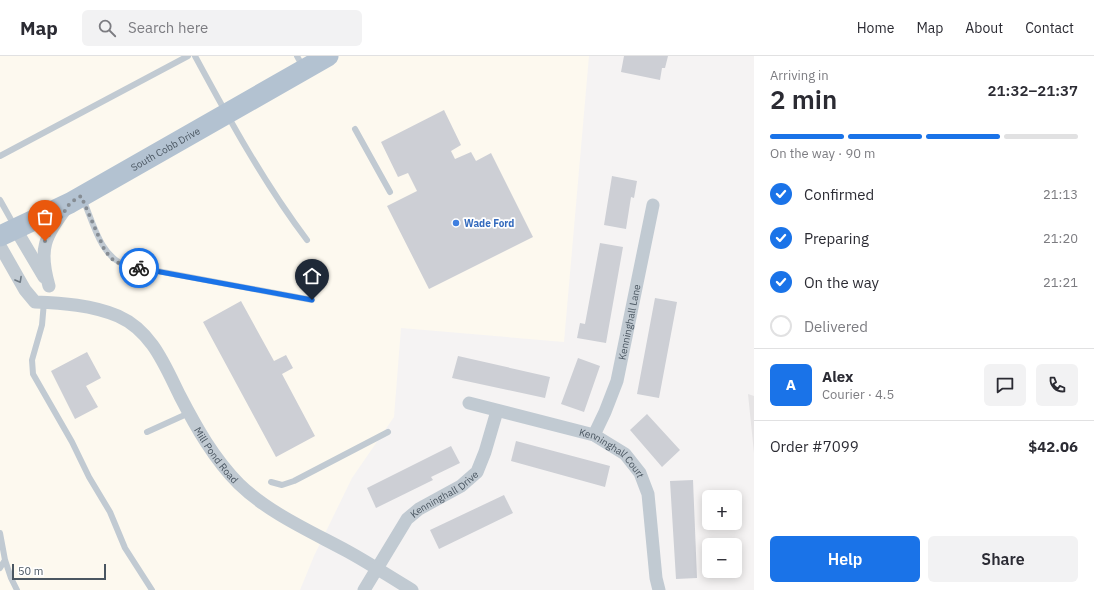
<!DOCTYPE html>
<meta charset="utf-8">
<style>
body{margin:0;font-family:"IBM Plex Sans",sans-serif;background:#f2f2f3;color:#2b2b33;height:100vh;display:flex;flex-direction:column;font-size:15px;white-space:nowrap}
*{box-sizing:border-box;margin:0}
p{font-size:13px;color:#7c7c81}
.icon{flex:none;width:22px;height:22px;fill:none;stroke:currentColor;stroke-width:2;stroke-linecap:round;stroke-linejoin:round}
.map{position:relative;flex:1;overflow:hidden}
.details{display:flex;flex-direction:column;background:#fff;width:340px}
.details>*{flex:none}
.tools{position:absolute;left:702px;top:434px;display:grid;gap:8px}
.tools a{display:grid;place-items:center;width:40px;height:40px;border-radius:6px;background:#fff;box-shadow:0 2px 10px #0003;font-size:20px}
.scale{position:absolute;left:12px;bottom:10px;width:94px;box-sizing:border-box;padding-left:4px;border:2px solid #4a5661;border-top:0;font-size:11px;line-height:14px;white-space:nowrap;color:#4a5661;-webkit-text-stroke:3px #fff;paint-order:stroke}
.pin{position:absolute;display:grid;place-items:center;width:34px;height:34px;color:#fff;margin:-41px -17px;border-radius:50% 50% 50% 0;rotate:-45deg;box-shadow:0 0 4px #0007}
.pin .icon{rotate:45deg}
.courier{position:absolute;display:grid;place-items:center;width:40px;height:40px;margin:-20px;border:3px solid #1a73e8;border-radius:50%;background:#fff;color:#222;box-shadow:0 1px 5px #0007}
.summary em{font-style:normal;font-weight:600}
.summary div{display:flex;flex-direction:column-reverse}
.summary{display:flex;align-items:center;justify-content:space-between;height:68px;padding:0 16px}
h1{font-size:26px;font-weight:600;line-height:30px}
.bar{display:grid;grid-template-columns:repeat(4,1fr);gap:6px 4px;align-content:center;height:48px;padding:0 16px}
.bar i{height:5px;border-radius:3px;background:#e1e1e2}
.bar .selected{background:#1a73e8}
.bar p{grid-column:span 4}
.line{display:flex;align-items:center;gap:10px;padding:0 16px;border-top:1px solid #e1e1e2}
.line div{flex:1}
.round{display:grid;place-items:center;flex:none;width:42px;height:42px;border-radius:6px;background:#f2f2f3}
ol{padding:0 16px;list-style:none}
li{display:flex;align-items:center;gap:12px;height:44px}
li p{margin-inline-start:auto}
li .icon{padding:4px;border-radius:50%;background:#1a73e8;color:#fff;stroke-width:4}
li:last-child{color:#7c7c81}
li i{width:22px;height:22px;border:2px solid #e1e1e2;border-radius:50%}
.action{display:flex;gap:8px;margin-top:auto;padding:8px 16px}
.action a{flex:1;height:46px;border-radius:6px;background:#1a73e8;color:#fff;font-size:16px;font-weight:600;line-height:46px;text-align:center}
.action a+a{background:#f2f2f3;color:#2b2b33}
header{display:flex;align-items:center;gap:24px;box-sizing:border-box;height:56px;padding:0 20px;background:#fff;border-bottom:1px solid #e1e1e2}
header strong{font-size:19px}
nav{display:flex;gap:22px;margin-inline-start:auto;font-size:14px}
.search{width:280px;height:36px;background:#f2f2f3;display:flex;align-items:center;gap:10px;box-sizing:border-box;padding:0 14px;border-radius:6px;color:#7c7c81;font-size:15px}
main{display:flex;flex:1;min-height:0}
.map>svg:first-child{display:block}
.commercial{fill:#fdf9ef}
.education{fill:#e6e4e5}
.building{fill:#cdcfd5}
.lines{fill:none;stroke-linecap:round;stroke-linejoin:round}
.service{stroke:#c1cad2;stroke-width:6}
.minor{stroke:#c1cad2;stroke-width:13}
.primary{stroke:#b3c2d1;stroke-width:21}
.oneway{stroke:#6e7983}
.done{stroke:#868d94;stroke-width:4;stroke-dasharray:0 7.2}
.route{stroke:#1a73e8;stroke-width:5}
.shop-dot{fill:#3f7fe0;stroke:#fff;stroke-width:1.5}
.labels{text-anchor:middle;stroke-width:3.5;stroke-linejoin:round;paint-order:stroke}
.street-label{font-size:10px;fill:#4a5661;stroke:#fff}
.shop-label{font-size:10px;font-weight:bold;fill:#366cbe;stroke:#fff;text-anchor:start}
</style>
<header>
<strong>Map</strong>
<div class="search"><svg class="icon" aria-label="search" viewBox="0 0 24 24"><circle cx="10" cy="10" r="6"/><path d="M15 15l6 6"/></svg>Search here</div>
<nav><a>Home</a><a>Map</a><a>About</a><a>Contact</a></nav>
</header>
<main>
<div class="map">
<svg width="754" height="534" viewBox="0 0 754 534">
<rect width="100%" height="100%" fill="#f5f3f3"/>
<path class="commercial" d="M0 0H589L564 286 401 272 394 361 352 422 314 500 300 534H0Z"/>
<path class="education" d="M748 338 754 340V397Z"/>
<path class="building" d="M624 0H668L665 12H662L660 24 621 16Z
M444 54 461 89 451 95 455 103 471 96 476 105 491 97 533 181 429 233 387 150 417 135 408 117 398 121 381 86Z
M612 120 637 125 634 142 631 141 626 173 604 169Z
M600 187 623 191 606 287 577 282 580 267 585 268Z
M655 242 677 246 659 342 637 338Z
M241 245 274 305 286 299 293 312 282 318 315 380 276 401 203 266Z
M87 296 101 322 86 330 98 351 75 363 51 315Z
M458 300 550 321 545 342 452 322Z
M578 302 600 310 584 356 561 348Z
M647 358 680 394 662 411 630 374Z
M516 385 610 410 605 431 511 405Z
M451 390 460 407 431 421 433 424 376 452 367 432Z
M693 424 697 522 676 523 670 425Z
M504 439 513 457 439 493 430 474Z"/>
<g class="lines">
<path class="service" d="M195 0C229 63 264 127 307 184
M297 0 303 11
M355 73 390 136
M0 100 188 0
M83 143C93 166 100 200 125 209L312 244
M0 144 14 169
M44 246 42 269 32 304 33 318 72 386 89 421 110 456 125 492 152 534
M147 376 189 357
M271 426 282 429 294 425 388 376
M0 477 5 504 11 522 17 534
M0 512 5 504"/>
<g class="minor">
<path d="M15 172 44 221"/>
<path id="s1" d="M0 190 25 234 35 246C62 247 92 249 118 260 152 275 165 310 180 340 196 371 214 403 239 428 269 457 310 475 347 495 369 507 390 521 412 534"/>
<path d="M49 230C38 192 45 181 67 151"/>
<path id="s2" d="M469 347 594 379 625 398 640 417 648 438 656 522 659 534"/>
<path id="s3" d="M594 379 605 356 617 325 653 149"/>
<path id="s4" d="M364 534 407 463 419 453 461 430 477 416 485 396 497 355"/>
</g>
<path class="primary" id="s5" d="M0 180 70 147 328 0"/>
</g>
<defs><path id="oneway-chevron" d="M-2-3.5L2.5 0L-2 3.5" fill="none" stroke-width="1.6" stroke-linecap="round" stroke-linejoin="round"/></defs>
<use class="oneway" href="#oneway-chevron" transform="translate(19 224) rotate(61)"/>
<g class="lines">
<path class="done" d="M45 185 70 147 81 140 105 195 115 206 139 212"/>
<path class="route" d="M139 212 312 244"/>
</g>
<circle class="shop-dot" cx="456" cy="167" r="4"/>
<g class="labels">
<g class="street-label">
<text dy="4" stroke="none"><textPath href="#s5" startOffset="187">South Cobb Drive</textPath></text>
<text dy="4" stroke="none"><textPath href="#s3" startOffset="119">Kenninghall Lane</textPath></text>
<text dy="4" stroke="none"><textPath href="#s1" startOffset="324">Mill Pond Road</textPath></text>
<text dy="4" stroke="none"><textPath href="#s2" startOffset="154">Kenninghall Court</textPath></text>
<text dy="4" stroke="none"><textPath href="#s4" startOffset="128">Kenninghall Drive</textPath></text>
</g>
<g class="shop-label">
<text x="464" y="171">Wade Ford</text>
</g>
</g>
</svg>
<div class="tools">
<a>+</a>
<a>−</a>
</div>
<div class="scale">50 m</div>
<div class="pin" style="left:45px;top:185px;background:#ea580c"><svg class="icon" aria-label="bag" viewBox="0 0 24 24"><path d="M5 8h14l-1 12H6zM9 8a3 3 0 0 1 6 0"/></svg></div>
<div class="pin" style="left:312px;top:244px;background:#1f2937"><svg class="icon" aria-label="home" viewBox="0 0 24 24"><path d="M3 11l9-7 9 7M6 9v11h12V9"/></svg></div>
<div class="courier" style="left:139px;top:212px"><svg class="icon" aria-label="bike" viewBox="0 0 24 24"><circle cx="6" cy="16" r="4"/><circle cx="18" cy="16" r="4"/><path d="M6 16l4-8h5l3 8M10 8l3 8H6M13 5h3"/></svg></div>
</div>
<section class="details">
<div class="summary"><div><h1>2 min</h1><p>Arriving in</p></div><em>21:32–21:37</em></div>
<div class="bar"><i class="selected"></i><i class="selected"></i><i class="selected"></i><i></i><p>On the way · 90 m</p></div>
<ol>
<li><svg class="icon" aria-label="check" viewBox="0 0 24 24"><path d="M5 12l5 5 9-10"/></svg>Confirmed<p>21:13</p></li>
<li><svg class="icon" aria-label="check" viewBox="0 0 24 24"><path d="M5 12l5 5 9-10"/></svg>Preparing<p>21:20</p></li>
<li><svg class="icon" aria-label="check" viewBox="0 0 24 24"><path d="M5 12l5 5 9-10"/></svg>On the way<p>21:21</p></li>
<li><i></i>Delivered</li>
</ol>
<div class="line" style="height:72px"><b class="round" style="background:#1a73e8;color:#fff">A</b><div><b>Alex</b><p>Courier · 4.5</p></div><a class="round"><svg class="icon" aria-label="chat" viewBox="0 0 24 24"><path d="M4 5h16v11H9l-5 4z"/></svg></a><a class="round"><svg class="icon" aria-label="phone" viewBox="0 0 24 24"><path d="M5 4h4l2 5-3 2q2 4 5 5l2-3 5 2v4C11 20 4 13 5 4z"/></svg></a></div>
<div class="line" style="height:52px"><div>Order #7099</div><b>$42.06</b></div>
<div class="action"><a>Help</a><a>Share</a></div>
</section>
</main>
